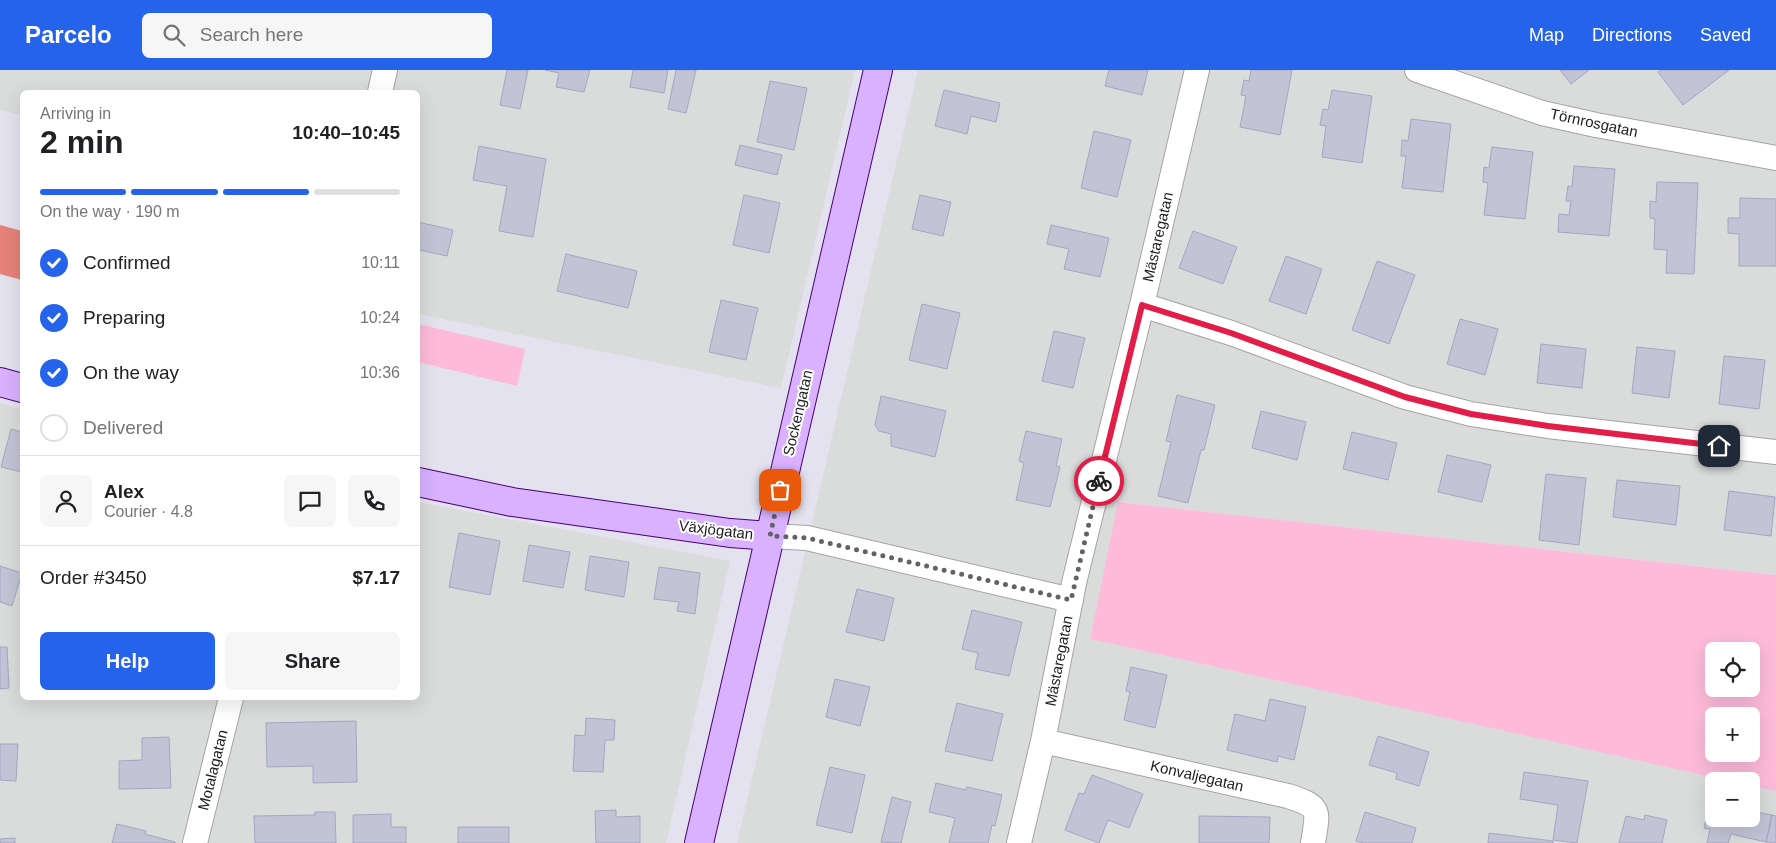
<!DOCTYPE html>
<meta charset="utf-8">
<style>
body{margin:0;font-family:Helvetica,sans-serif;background:#f6f6f6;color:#202124;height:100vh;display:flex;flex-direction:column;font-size:19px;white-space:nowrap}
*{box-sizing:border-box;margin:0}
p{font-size:16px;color:#757577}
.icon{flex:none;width:28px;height:28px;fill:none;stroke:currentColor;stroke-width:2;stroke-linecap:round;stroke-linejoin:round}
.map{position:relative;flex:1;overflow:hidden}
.sheet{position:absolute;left:20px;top:20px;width:400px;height:610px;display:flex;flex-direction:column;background:#fff;border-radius:8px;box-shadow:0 5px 20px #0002}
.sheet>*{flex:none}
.fabs{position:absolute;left:1705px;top:572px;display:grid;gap:10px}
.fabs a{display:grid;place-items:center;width:55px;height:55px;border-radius:8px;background:#fff;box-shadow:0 5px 20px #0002;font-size:25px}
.pin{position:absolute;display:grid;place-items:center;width:42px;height:42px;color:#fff;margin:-21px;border-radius:10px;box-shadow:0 2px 8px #0006}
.courier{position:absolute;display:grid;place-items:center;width:50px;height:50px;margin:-25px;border:4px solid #e11d48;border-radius:50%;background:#fff;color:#222;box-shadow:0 1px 6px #0007}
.overview em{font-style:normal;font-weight:800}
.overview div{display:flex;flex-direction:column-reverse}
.overview{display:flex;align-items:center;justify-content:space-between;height:85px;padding:0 20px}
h1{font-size:32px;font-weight:800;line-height:38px}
.bar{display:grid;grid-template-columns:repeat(4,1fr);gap:8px 5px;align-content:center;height:60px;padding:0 20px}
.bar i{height:6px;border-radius:4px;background:#e0e0e0}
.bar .on{background:#2563eb}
.bar p{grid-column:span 4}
.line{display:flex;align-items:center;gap:12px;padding:0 20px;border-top:1px solid #e0e0e0}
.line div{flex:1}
.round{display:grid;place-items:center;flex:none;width:52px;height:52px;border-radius:8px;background:#f6f6f6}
ol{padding:0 20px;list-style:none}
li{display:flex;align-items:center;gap:15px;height:55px}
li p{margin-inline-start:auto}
li .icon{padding:5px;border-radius:50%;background:#2563eb;color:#fff;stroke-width:4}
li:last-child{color:#757577}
li i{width:28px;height:28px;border:2px solid #e0e0e0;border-radius:50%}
.cta{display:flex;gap:10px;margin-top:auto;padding:10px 20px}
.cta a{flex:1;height:58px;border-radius:8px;background:#2563eb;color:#fff;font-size:20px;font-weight:800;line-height:58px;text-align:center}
.cta a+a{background:#f6f6f6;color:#202124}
header{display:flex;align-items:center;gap:30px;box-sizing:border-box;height:70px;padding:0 25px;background:#2563eb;color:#fff}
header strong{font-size:24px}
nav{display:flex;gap:28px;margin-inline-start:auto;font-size:18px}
.search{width:350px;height:45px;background:#f6f6f6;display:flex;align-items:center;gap:12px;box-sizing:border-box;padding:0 18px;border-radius:8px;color:#757577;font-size:19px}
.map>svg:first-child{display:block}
.residential{fill:#dadbdb}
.park{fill:#fdbbd9;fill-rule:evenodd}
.pitch{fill:#e5837a}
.building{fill:#c2c4d6;stroke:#a3a6c2}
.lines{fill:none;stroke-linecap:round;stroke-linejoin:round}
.street-casing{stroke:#a4a4a4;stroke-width:26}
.secondary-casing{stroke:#460078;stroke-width:30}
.street{stroke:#fff;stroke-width:24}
.secondary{stroke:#d9b1fe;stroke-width:28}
.done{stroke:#636266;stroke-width:5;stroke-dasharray:0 9}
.route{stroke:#e11d48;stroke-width:6}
.labels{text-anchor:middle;stroke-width:4;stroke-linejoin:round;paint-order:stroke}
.street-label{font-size:15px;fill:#1d1d1d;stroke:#fff}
</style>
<header>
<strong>Parcelo</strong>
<div class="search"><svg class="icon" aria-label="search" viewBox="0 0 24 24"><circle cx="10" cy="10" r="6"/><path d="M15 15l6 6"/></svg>Search here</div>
<nav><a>Map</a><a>Directions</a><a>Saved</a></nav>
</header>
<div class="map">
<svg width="1776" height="773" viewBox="0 0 1776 773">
<rect width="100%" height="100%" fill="#e4e2ef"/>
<path class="residential" d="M0 0H855L781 318 418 244V22H22V45L0 40Z
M918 0H1776V505L1119 432 1090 569 1730 711H1714V749H1751V716L1776 721V773H737Z
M0 333 22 340V628H418V432L730 491 666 773H0Z"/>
<path class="park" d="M418 254 525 279 517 316 418 292Z
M1118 432 1776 505V721L1751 716V711H1730L1090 569ZM1714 581H1751V619H1714ZM1714 646H1751V684H1714Z"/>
<path class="pitch" d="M0 155 22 161V210L0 204Z"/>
<path class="building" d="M507 0H528L520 39 500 35Z
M545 0H590L584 22 556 17 559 3Z
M633 0H668L664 23 630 17Z
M676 0H696L686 43 668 39Z
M1109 0H1148L1142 25 1105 16Z
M1251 0H1292L1280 65 1240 57 1246 26 1241 25 1244 10 1249 11Z
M1560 0H1589L1571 14Z
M1661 0H1729L1683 35 1658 2Z
M770 11 807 18 794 80 757 72Z
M944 20 1000 33 996 52 971 46 967 64 935 56Z
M1332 20 1372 26 1362 93 1322 87 1326 56 1320 55 1323 39 1328 40Z
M1411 49 1451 54 1443 122 1402 118 1406 86H1401L1402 70 1408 71Z
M1094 61 1131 70 1117 127 1081 118Z
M740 75 782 85 777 105 735 95Z
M479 76 546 89 533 167 499 161 507 116 473 110Z
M1492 77 1533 82 1525 149 1484 145 1488 113 1483 112 1484 97 1489 98Z
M1574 96 1615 99 1609 166 1558 162 1559 144 1569 145 1571 131H1566L1568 116 1572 117Z
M1657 112 1698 113 1694 204 1666 203 1667 180 1654 179 1655 149 1650 148V131L1656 132Z
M744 125 780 133 769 183 733 175Z
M920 125 951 132 943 166 912 159Z
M1740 128 1776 129V196H1739V164L1728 163V148H1740Z
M418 152 453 160 447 186 419 180 418 186Z
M1051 155 1109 168 1100 207 1064 199 1069 179 1047 174Z
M1193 161 1237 177 1223 214 1179 198Z
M566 184 637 201 628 238 557 221Z
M1286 186 1322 199 1306 244 1269 231Z
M1377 191 1415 205 1389 274 1352 260Z
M721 230 758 238 746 290 709 282Z
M922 234 960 243 947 299 909 290Z
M1460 249 1498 259 1485 305 1447 294Z
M1054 261 1085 268 1073 318 1042 311Z
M1541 274 1586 279 1582 318 1537 313Z
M1637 277 1675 281 1669 328 1632 323Z
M1724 286 1765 290 1759 339 1719 334Z
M1177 325 1215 335 1204 380H1201L1188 433 1158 426 1171 372 1166 371Z
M881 326 946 341 935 387 891 376V364L879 361 875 355Z
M1261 341 1306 352 1297 390 1252 378Z
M11 359 22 362V402L1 397Z
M1026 361 1062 369 1056 396 1060 397 1050 437 1016 430 1024 393 1019 391Z
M1352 362 1397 373 1388 410 1343 399Z
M1447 385 1491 395 1482 432 1438 422Z
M1546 404 1586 408 1579 475 1539 470Z
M1617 410 1680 416 1676 455 1613 447Z
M1729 421 1775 427 1771 466 1724 460Z
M459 463 500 471 490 525 449 517Z
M529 475 570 482 563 518 523 511Z
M590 486 629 492 624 527 585 520Z
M0 496 22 503 12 536 0 532Z
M659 497 700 503 695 544 677 541 679 532 654 529Z
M857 519 894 528 884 571 846 562Z
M972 540 1022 552 1009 606 975 599 978 583 962 579Z
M0 577H7L9 618 0 619Z
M1131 597 1167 605 1155 658 1124 650 1130 622 1126 621Z
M835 609 870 617 860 656 826 647Z
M1270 629 1306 637 1294 690 1278 686 1277 692 1227 680 1235 644 1265 651Z
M957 633 1003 644 992 691 945 681Z
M586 648 615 650 614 670H605L603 702 573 701 575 665 585 666Z
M356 651 357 712 313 713V696L267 697 266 653Z
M1378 666 1429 682 1419 716 1396 709 1397 703 1369 695Z
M169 667 171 718 119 719V691L142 690V668Z
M0 674H18L16 711 0 710Z
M830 697 865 705 852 763 816 755Z
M1524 702 1588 711 1577 773 1553 770 1558 735 1520 729Z
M1092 705 1143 724 1129 758 1108 750 1099 773 1065 760 1079 723 1084 724Z
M936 713 966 720 967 717 1002 725 995 756 992 755 988 773H949L955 748 929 742Z
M892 727 911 732 901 773 881 772Z
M1710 731 1714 732V749H1751V741L1772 745 1766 772 1731 764 1728 773H1707L1710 759 1704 758Z
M616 740V747L640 746V773H596L595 741Z
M315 742H335L336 773H255L254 746 315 745Z
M1365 742 1416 758 1412 773H1364L1356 771Z
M391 744V757H406V773H353V745Z
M1645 745 1667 750 1662 773H1619L1626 746 1644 750Z
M1772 745 1776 746V773L1766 772Z
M1199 746 1270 747 1269 773H1199Z
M117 754 146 761 145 764 175 772V773H112Z
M458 757H509V773H458Z
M1489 763 1553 771V773H1488Z
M15 768V773H0V769Z"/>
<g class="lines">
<g class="street-casing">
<path id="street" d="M1417 0 1542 43 1596 55 1776 88
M380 22 385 0
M1142 235 1231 263 1405 327 1471 344 1548 356 1776 382
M770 466 807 468 1071 530
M1043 671 1288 726C1322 737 1318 740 1313 773
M195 773 231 628
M1019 773 1043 671 1074 513 1142 235 1197 0"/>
</g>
<g class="secondary-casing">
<path id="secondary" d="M0 312 22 318
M418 412 512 432 730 463 770 466
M699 773 878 0"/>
</g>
<use href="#street" class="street"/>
<use href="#secondary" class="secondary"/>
</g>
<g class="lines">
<path class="done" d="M780 420 770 466 807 468 1071 530 1099 411"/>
<path class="route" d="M1099 411 1142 235 1231 263 1405 327 1471 344 1548 356 1719 376"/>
</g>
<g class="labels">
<g class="street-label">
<text transform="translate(1594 53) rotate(12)" y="5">Törnrosgatan</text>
<text transform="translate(1158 167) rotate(-77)" y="5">Mästaregatan</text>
<text transform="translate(798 343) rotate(-77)" y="5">Sockengatan</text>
<text transform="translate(716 460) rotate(7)" y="5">Växjögatan</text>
<text transform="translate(1059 591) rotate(-79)" y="5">Mästaregatan</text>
<text transform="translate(213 700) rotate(-76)" y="5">Motalagatan</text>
<text transform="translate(1197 706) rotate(13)" y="5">Konvaljegatan</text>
</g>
</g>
</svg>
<div class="fabs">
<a><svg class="icon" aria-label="locate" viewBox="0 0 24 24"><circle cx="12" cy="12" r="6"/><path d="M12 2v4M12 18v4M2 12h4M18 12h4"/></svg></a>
<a>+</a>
<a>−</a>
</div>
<div class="pin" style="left:780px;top:420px;background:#ea580c"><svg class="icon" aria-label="bag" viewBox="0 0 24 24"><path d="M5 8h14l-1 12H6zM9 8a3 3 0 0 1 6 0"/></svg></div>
<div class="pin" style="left:1719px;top:376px;background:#1f2937"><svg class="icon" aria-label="home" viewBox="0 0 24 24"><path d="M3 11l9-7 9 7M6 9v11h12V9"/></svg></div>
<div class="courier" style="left:1099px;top:411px"><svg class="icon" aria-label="bike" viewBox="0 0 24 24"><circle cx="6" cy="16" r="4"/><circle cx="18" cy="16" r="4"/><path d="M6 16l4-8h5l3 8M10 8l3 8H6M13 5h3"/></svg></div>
<section class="sheet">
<div class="overview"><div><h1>2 min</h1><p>Arriving in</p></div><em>10:40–10:45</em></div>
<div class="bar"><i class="on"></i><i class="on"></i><i class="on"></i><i></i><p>On the way · 190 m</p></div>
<ol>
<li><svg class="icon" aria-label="check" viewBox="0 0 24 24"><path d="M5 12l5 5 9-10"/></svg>Confirmed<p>10:11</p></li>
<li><svg class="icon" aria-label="check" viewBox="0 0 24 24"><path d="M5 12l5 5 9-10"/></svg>Preparing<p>10:24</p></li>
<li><svg class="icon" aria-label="check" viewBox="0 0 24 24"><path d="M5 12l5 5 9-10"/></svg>On the way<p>10:36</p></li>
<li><i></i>Delivered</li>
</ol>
<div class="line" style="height:90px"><a class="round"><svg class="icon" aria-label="person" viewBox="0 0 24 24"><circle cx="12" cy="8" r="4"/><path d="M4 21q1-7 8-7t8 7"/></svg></a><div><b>Alex</b><p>Courier · 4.8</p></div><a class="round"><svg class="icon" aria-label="chat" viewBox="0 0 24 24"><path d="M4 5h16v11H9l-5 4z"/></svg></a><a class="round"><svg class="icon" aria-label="phone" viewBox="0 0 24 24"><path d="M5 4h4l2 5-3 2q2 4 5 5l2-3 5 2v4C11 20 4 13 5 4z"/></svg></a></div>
<div class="line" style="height:65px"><div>Order #3450</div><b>$7.17</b></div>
<div class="cta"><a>Help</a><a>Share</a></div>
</section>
</div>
